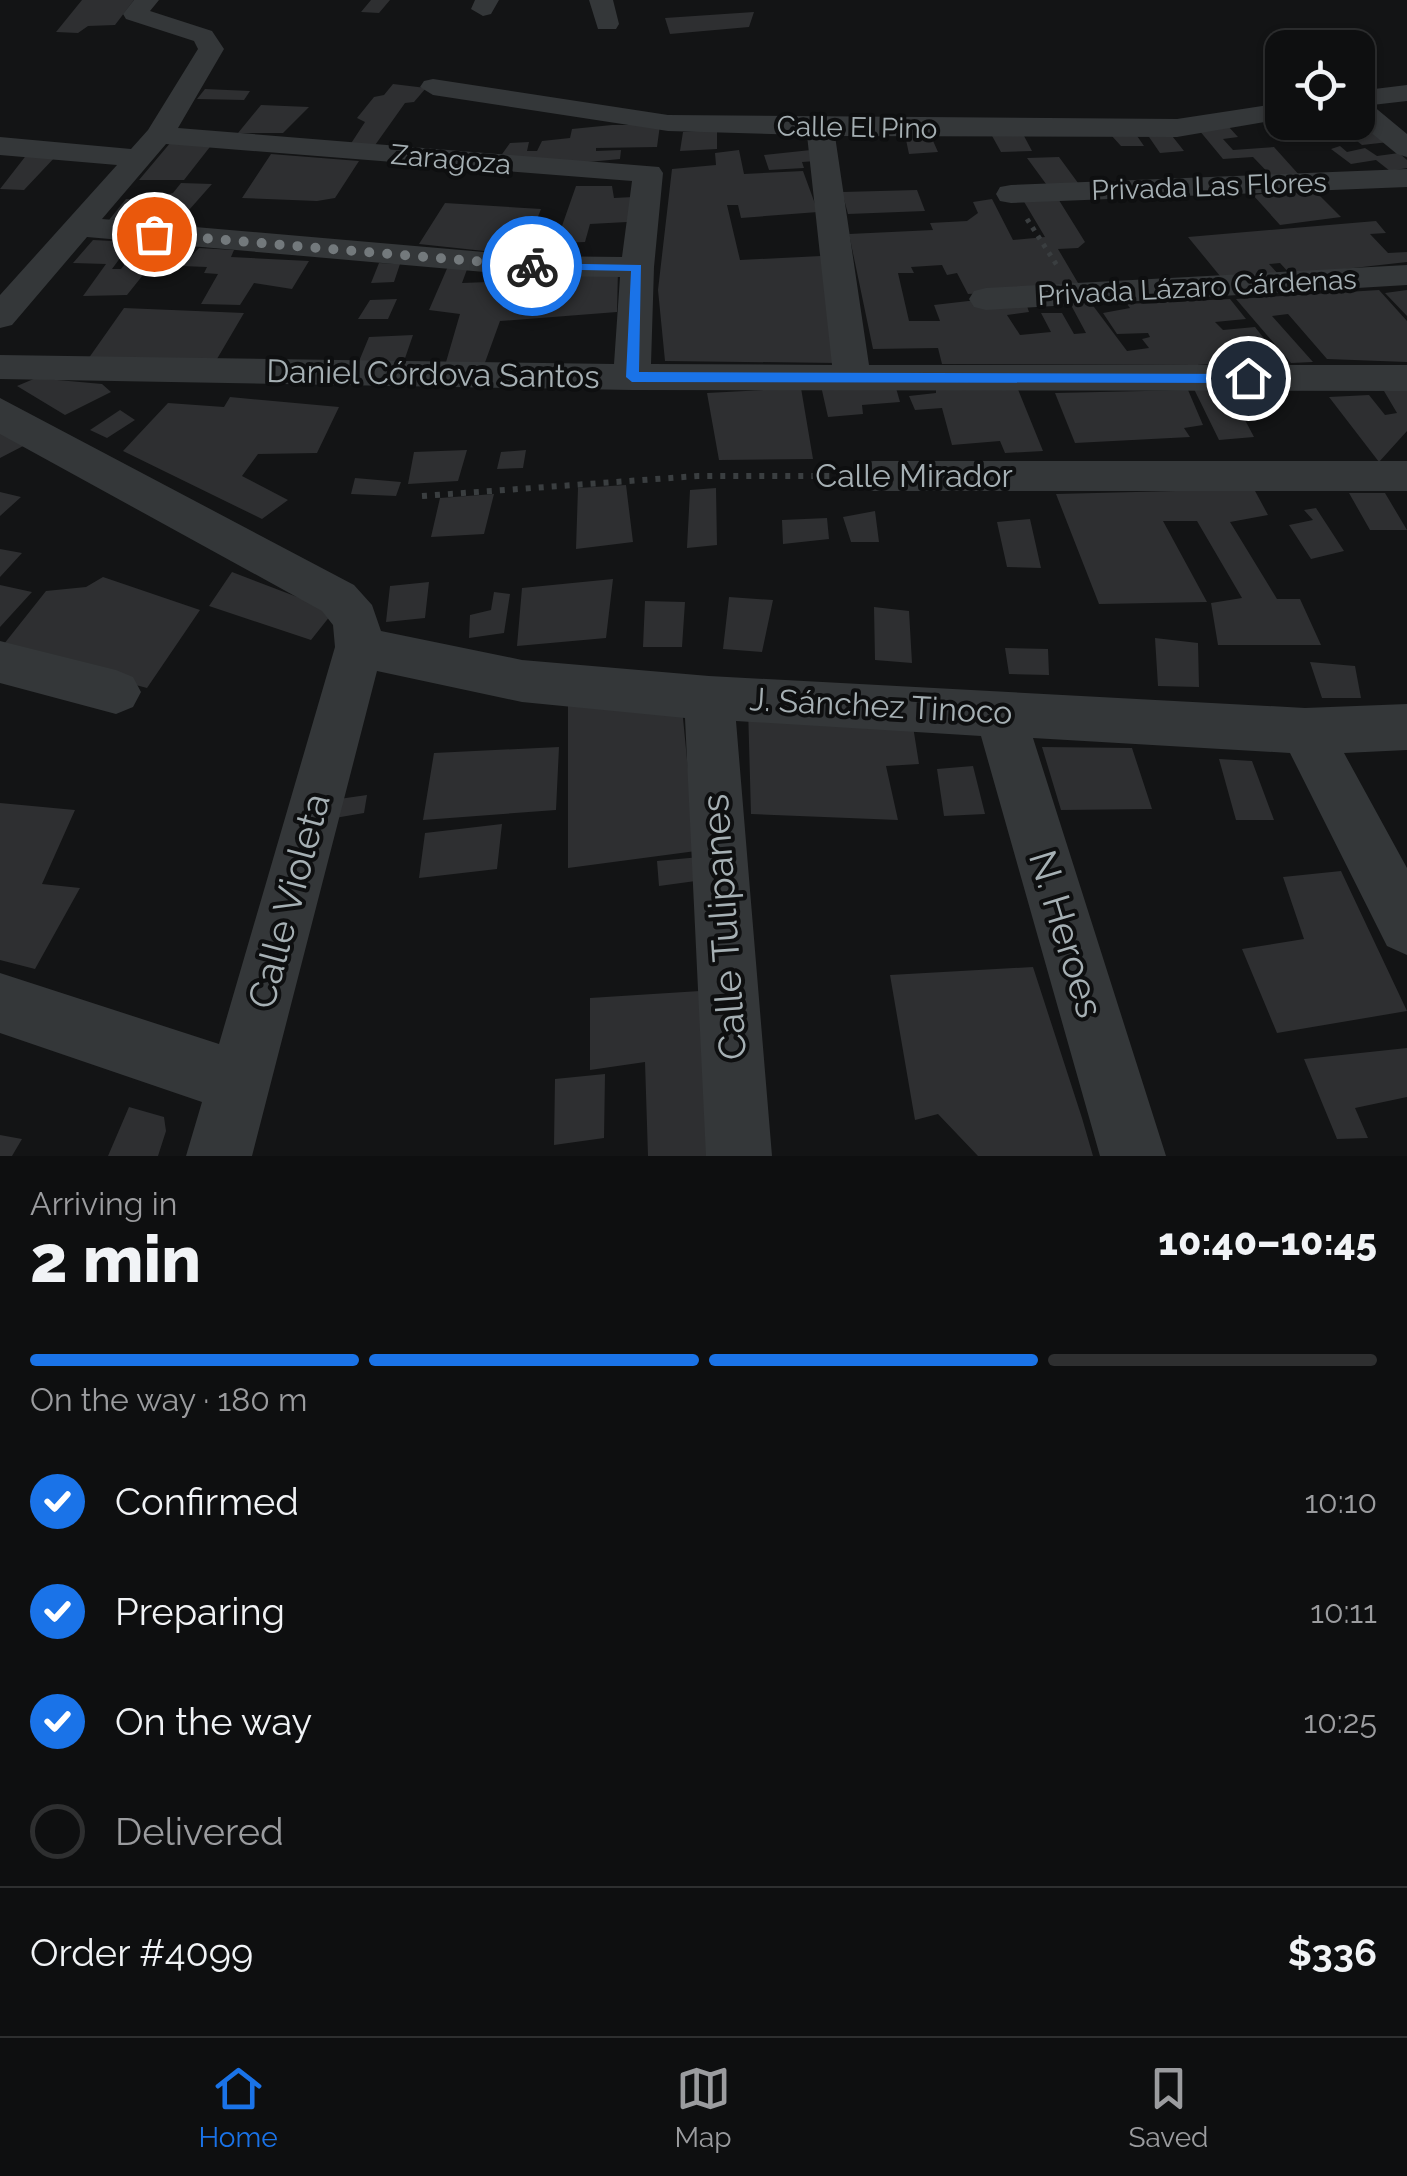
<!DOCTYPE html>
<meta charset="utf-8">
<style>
body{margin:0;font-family:Raleway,sans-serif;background:#171819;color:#f1f3f6;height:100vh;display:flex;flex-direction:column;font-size:38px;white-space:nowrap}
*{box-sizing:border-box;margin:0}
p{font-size:32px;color:#9b9c9f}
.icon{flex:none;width:55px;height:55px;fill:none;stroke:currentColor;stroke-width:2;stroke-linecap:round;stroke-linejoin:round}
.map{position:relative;height:1156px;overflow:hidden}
.drawer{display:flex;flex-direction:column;background:#0e0f10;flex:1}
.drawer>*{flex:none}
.fabs{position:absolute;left:1265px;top:30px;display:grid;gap:20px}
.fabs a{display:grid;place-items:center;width:110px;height:110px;border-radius:20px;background:#0e0f10;box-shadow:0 2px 8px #0004,0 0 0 2px #2e2f30;font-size:50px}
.pin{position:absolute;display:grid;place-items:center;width:85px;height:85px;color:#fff;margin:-42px;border:5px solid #fff;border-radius:50%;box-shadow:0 2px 10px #0007}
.courier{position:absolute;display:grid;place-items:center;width:100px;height:100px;margin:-50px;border:8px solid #1a73e8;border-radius:50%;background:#fff;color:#222;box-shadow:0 2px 12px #0007}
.head em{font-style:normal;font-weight:800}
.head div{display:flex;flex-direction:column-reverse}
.head{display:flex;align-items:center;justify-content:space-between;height:170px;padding:0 30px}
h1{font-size:65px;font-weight:800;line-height:75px}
.bar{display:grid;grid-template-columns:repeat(4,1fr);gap:15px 10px;align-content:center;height:120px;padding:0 30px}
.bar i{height:12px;border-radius:8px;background:#2e2f30}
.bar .active{background:#1a73e8}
.bar p{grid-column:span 4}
.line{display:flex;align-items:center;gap:25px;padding:0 30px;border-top:2px solid #2e2f30}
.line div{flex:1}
ol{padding:0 30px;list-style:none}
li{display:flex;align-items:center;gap:30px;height:110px}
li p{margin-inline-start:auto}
li .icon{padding:10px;border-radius:50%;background:#1a73e8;color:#fff;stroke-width:4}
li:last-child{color:#9b9c9f}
li i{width:55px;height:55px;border:5px solid #2e2f30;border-radius:50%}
.dock{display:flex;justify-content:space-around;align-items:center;height:140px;border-top:2px solid #2e2f30;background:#0e0f10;font-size:28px;color:#9b9c9f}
.dock a{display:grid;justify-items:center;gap:5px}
.dock .active{color:#1a73e8}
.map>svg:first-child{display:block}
.building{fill:#2e2f31}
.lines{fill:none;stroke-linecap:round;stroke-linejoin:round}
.path-far1{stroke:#3a3e40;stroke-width:5;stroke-dasharray:4 6;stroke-linecap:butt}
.path{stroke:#3a3e40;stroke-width:6;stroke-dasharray:5 8;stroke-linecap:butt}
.minor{fill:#343739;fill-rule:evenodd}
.route{fill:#1a73e8}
.done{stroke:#73797c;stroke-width:10;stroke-dasharray:0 18}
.labels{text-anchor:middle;stroke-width:8;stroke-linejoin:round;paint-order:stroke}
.far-street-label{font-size:28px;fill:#a6b0b4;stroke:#0e0f10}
.street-label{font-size:32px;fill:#a6b0b4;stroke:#0e0f10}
.near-street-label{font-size:38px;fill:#a6b0b4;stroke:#0e0f10}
</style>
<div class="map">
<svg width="1407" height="1156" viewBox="0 0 1407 1156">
<rect width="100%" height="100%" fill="#131415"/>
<path class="building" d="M82 0H134L115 25 88 26 78 33 56 32Z
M371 0H390L379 13 361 12Z
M754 12 749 27 670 34 665 18Z
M393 84 426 88 414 102 405 103 373 148 350 145 365 122 357 118 374 97 384 95Z
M205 89 250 91 244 100 197 99Z
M261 105 309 107 283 133H238Z
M1358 118 1389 142 1362 145 1352 137 1330 141 1306 122H1358Z
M612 125H660L657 147 596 148V151L621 150 620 159 556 165 500 157 510 143 529 142 527 151H537L542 141 570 138 572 129Z
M1228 126 1238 137 1223 139 1233 150 1274 147 1301 177 1276 181 1253 157 1223 159 1199 130Z
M717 130V149L680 151 683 132Z
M1169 132 1184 151 1160 153 1147 134Z
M1135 133 1144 146H1121L1111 135Z
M930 134 938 152 909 154 905 135Z
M991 134H1023L1032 151 1001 152Z
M171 142 213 143 184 180H139Z
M1340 146 1347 152 1365 148 1377 156 1399 153 1407 160V168L1390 171 1376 160 1351 164 1331 149Z
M739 150 744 174 803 171 818 212 741 218 738 205H727L740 260 821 256 838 363 665 361 658 290 672 169 716 165 715 153Z
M811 150 816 161 802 162 804 168 769 170 764 155Z
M28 153 57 155 24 190 0 189Z
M271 154 359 161 335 198 317 201 242 198Z
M1059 157 1081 187 1049 188 1027 158Z
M181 183 212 184 189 210 143 208 131 219 109 220 126 199H154L173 193Z
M576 186H612L614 198 633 197 627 222 590 224 585 242 556 243Z
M1313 189 1341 217 1280 225 1253 195Z
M917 190 925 211 848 214 842 192Z
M1057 197 1085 242 1078 248 1058 249 1081 288 968 294 957 273 947 275 942 265 911 267 914 273H898L909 321H940L934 305 977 300 1026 303 1029 312 1007 315 1020 335 1051 332 1041 313H1062L1074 334 1086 333 1071 305 1091 303 1127 351 1149 348 1142 339 1150 337 1148 333 1117 334 1103 313 1130 308 1127 304 1230 299 1246 319 1215 322 1223 330 1255 327 1266 341H1255L1269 360 1197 365 942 364 938 348 873 349 849 234 933 230 930 223 967 221 978 213 973 202 992 199 1013 240 1045 237 1023 200Z
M445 203 541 209 523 255 419 244Z
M1376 221 1386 233 1370 234 1388 253 1407 252V262L1291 275 1280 263 1269 264 1279 275 1220 276 1188 237Z
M93 240 132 242 112 269H121L140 245H167L127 295 83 296 106 264 73 263Z
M199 248 234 250 231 257 309 261 292 289 254 283 240 305 201 304 218 274 204 273 207 267 182 266Z
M379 263 400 264 394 282 371 283Z
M449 264H469L462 283 489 282 495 268 618 269 617 312 500 321 483 368 444 369 460 314 429 310Z
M1379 290 1407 321V362L1327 359 1288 314 1272 316 1313 362 1291 363 1236 299Z
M1407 290V316L1385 293Z
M397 299 388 319H358L370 300Z
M124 308 244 313 214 364 86 362Z
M413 335 402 367 357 366 369 337Z
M36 378 102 384 111 392 65 415 17 386Z
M894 381 900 402 862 405 863 414 828 417 821 386Z
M1017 387 1043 451 1005 453 1000 441 952 445 942 408 915 410 909 396 936 393V388Z
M801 388 813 459 719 460 707 393Z
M1228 388 1254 437 1219 440 1194 389Z
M1188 390 1203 425 1184 428 1190 437 1075 443 1055 393Z
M1407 390V431L1379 462 1329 397 1369 395 1385 415 1397 413 1384 391Z
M230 397 339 407 317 453 258 454 242 476 288 500 262 519 123 451 168 403 224 407Z
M120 410 135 420 107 438 90 430Z
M0 433 27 444 0 458Z
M467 450 458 481 408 484 414 452Z
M526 450 523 468 497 469 501 452Z
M355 478 401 482 396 496 351 494Z
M626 485 633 542 576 549 578 488Z
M716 488 717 545 687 548 690 490Z
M1254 489 1268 515 1230 522 1277 599H1300L1321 645H1218L1211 603 1242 598 1197 521H1163L1207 602 1099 604 1056 494Z
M0 492 21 497 0 516Z
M1349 493H1385L1407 530H1370Z
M494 494 484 534 431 537 440 498Z
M1316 508 1344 551 1311 559 1289 525 1313 520 1304 510Z
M875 511 879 542H851L843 517Z
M827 518 829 539 783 544 782 520Z
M1030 519 1041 568 1007 567 997 522Z
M0 549 22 553 0 577Z
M232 572 334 611 311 640 209 606Z
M103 577 200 610 147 688 0 649 46 591 86 587Z
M613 579 606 638 517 646 522 588Z
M429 582 425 618 386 622 390 586Z
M0 585 32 592 0 627Z
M494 592 510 594 504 633 469 638 470 615 491 610Z
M729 597 773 600 762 652 723 649Z
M645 601 685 602 682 647H643Z
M874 607 909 611 912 663 875 660Z
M1155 638 1198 643 1199 687 1158 686Z
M1005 648 1048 649 1049 675 1009 674Z
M1310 662 1355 666 1361 698H1322Z
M568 694 681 698 696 851 568 868Z
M748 707 912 720 919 764 886 766 898 820 751 814Z
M559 747 556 810 423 820 434 753Z
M1042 747 1132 748 1152 809 1061 810Z
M1219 759 1252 761 1274 820H1236Z
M973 766 985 814 944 816 937 769Z
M367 795 364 813 329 819 332 800Z
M0 803 75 810 42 884 80 888 35 969 0 960Z
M502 824 497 869 419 878 425 833Z
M700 857 703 880 659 886 657 861Z
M1341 871 1407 1011 1277 1033 1242 949 1304 939 1283 877Z
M1033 967 1082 1118 1093 1156H978L938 1114 915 1120 890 975Z
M700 991 708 1156H648L645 1062 590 1070V998Z
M1407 1048V1097L1355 1108 1368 1138 1337 1139 1304 1059Z
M605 1074 604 1138 554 1145 555 1079Z
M129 1107 164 1117 166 1131 158 1156H108Z
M0 1135 22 1139 12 1156H0Z"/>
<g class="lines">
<path class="path-far1" d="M1027 219 1058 267"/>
<path class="path" d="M422 496 698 476H840"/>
<path class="minor" d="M134 0H159L150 11 212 31 224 49 178 128 659 167 663 173 654 267 651 364 832 365 807 135 668 131 433 95 420 87 424 81 433 79 668 115 1177 119 1282 103V119L1177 137 835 136 869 365H1407V391L632 390 0 379V355L614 364 620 277 531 276 87 237 12 325 0 328V295L117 165 0 155V137L131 149 148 130 198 49 194 41 126 19 123 14ZM166 144 632 181 622 257 531 256 102 219Z
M475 0H499L491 14 483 16 471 9Z
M589 0H613L619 24 616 29H598Z
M1407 85V101L1372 105 1407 134V157L1397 154 1358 122V91Z
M1407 169V187L1011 203 1000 201 996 194 1000 187 1011 185Z
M1407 265V285L986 310 974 307 969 299 974 291 986 288Z
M0 398 354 585 372 605 381 631 522 660 709 676 1305 708 1407 704V750L1344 753 1407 868V955L1387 946 1290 753 1033 738 1166 1156H1100L981 736 736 721 772 1156H706L685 718 522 702 377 671 252 1156H186L202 1102 0 1033V973L219 1044 335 647 333 625 322 611 0 434Z
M873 461H1407V491H873L858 487 852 476 858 465Z
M0 641 116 670 133 677 141 692 133 707 116 714 0 683Z"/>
</g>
<path class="route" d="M528 263 641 265 639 372 1248 374 1255 378 1248 383 632 382 626 377 631 271 532 269Z"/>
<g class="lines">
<path class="done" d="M154 234 532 266"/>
</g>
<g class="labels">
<g class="far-street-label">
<text transform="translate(857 127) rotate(1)" y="10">Calle El Pino</text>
<text transform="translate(451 159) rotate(5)" y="10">Zaragoza</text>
<text transform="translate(1209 186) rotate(-2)" y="10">Privada Las Flores</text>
<text transform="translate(1197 287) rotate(-3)" y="10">Privada Lázaro Cárdenas</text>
</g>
<g class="street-label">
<text transform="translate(433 374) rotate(1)" y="11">Daniel Córdova Santos</text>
<text x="914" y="487">Calle Mirador</text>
<text transform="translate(881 706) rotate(3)" y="11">J. Sánchez Tinoco</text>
</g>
<g class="near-street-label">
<text transform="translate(289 901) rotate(-75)" y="13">Calle Violeta</text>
<text transform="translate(724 927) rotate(-94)" y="13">Calle Tulipanes</text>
<text transform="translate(1066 934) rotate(73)" y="13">N. Heroes</text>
</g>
</g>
</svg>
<div class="fabs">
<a><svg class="icon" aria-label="locate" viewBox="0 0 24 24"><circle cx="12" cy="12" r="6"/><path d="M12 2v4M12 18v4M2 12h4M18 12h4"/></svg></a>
</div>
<div class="pin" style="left:154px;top:234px;background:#ea580c"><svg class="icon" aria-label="bag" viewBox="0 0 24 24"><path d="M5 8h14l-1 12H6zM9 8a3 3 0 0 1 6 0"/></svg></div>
<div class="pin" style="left:1248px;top:378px;background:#1f2937"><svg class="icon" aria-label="home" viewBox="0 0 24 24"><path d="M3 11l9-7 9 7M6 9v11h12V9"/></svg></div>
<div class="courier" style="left:532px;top:266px"><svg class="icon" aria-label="bike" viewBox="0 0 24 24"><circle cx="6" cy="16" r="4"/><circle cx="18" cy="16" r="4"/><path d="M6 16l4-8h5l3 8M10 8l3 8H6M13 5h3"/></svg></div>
</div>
<section class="drawer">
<div class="head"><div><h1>2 min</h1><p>Arriving in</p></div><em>10:40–10:45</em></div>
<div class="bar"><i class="active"></i><i class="active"></i><i class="active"></i><i></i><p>On the way · 180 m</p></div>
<ol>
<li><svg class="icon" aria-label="check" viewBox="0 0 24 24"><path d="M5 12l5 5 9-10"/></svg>Confirmed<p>10:10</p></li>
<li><svg class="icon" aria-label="check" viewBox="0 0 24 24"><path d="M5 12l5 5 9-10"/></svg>Preparing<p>10:11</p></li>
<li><svg class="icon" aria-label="check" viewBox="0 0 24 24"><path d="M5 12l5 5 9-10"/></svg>On the way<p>10:25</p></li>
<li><i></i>Delivered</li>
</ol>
<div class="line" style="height:130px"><div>Order #4099</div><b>$336</b></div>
</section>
<nav class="dock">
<a class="active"><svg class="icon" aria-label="home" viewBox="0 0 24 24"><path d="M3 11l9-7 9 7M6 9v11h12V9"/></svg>Home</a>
<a><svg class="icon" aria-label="map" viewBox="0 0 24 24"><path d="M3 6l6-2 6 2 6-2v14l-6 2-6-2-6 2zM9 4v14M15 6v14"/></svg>Map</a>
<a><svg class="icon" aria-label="saved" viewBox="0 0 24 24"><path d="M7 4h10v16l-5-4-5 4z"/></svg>Saved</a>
</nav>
